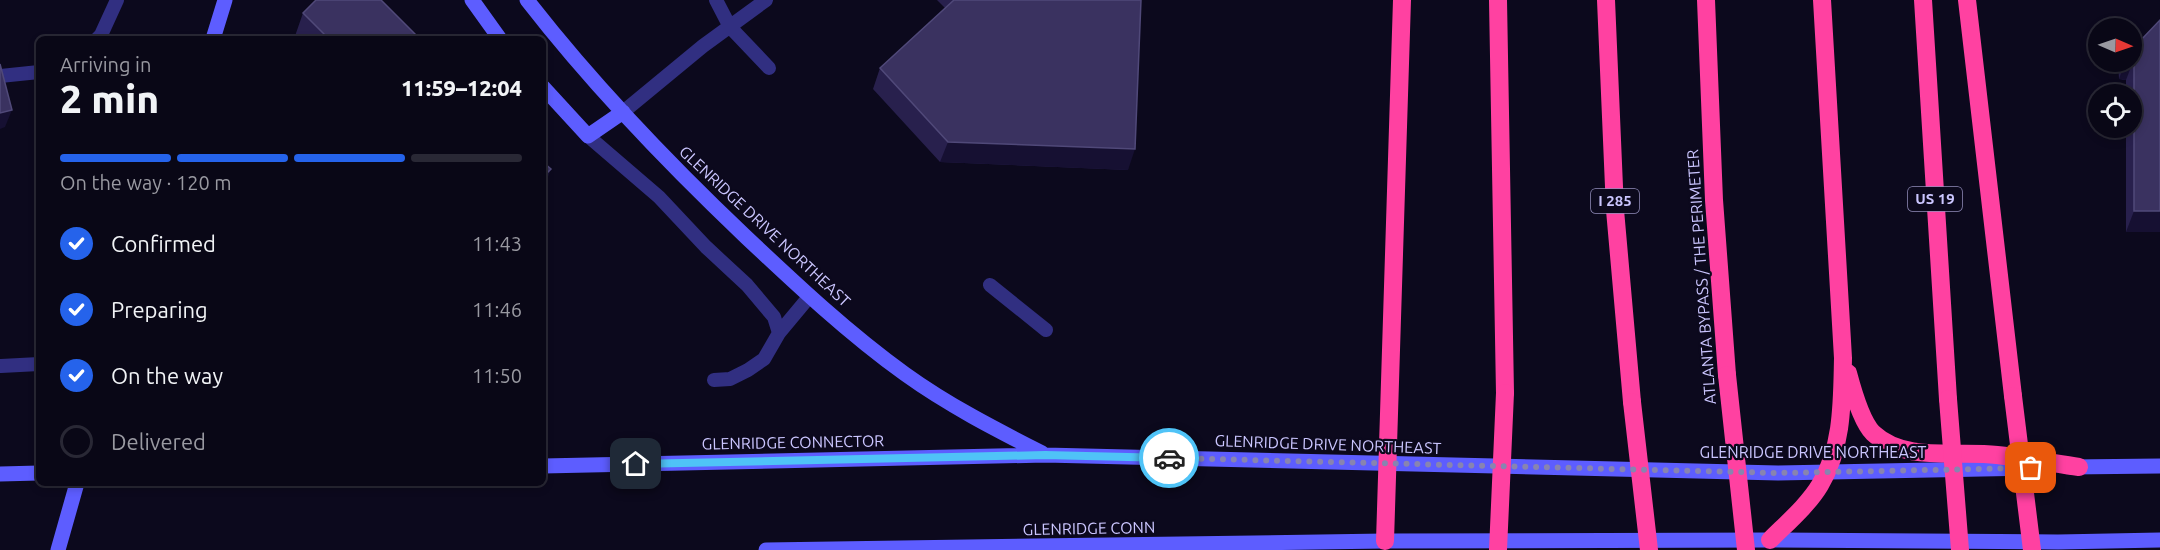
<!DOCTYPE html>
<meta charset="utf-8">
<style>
body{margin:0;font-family:Ubuntu,sans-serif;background:#12101f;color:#f1f3f6;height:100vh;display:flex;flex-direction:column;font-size:22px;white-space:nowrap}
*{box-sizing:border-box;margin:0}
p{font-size:20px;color:#9999a1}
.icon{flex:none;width:33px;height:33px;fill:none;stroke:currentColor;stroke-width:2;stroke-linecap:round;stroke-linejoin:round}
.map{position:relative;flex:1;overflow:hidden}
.panel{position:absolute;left:36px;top:36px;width:510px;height:450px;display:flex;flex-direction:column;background:#090716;border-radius:9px;box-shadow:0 3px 9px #0003,0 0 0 2px #292835}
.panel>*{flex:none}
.needle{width:39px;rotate:92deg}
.controls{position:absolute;left:2088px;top:18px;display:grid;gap:12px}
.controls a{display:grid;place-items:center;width:54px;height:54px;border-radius:50%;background:#090716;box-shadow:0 3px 9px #0003,0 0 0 2px #292835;font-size:30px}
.pin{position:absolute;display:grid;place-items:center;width:51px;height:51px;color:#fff;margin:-26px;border-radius:12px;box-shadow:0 3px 9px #0006}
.courier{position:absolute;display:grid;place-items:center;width:60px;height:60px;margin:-30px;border:4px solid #4fc3f7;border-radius:50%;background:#fff;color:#222;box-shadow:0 2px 8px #0007}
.overview em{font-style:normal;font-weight:800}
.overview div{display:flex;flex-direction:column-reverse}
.overview{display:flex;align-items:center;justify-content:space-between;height:102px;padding:0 24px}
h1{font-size:39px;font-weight:800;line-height:45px}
.bar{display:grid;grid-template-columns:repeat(4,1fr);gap:9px 6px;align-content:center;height:72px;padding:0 24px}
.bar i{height:8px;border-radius:4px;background:#292835}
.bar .active{background:#2563eb}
.bar p{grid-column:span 4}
ol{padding:0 24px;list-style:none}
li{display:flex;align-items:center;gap:18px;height:66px}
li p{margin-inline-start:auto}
li .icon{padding:6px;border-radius:50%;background:#2563eb;color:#fff;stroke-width:4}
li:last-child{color:#9999a1}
li i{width:33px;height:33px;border:3px solid #292835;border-radius:50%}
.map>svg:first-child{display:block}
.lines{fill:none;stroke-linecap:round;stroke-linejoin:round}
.service{stroke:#312f81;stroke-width:14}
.secondary{stroke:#5d5dff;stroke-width:15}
.motorway{stroke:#ff41a1;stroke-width:18}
.motorway-bridge{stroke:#ff41a1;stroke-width:18}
.wall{fill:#28204d}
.shaded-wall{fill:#161032}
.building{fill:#3a3260;stroke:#504979;stroke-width:1.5}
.done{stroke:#8884b0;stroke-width:6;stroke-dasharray:0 10.8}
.route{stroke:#4fc3f7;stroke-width:8}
.labels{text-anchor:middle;stroke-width:4.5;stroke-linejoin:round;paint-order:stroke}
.shield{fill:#0c091d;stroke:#928dbb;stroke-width:1.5}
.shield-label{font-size:15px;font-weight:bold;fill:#cbc6ff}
.street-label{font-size:16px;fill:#cbc6ff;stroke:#0c091d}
</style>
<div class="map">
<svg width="2160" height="550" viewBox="0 0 2160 550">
<rect width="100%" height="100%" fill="#0c091d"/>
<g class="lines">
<path class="service" d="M716 0 730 27 769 68
M97 39 101 35 117 0
M0 76 39 72
M623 112 703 46 766 0
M588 136 659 197 706 247 747 285 774 317 779 333
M990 285 1046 330
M1 366 39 364
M714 380 730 379 748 370 764 359 779 333 809 297"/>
<path class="secondary" d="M472 0 500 39
M527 0C593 85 668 163 746 237 797 285 848 333 905 374 948 405 995 429 1042 453
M213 39 225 0
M543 87 588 136 623 112
M543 466 1045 455 1778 473 2034 468
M2070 467 2160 466
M0 474 39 473
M58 550 77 483
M766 550 1385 541 1770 540 2058 542 2160 540"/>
<path class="motorway" d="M1498 0 1505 393
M1606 0 1615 210 1632 402
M1706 0 1714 200 1727 375
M1923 0 1948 399
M1967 0 2013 396
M1848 373C1852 388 1862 422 1873 433 1905 463 1957 450 1997 455 2025 458 2052 463 2079 467
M1770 540C1787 523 1808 505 1820 485 1843 447 1842 401 1843 358L1822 0
M1385 541 1402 0"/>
<path class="motorway-bridge" d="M1727 375 1746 550
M2013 396 2032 550
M1948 399 1960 550
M1632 402 1649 550
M1498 550 1505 393"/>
</g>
<path class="wall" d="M937 0H1141L1128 170 940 162 873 89 880 68 945 8Z
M303 13 420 39H294Z
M2160 20V232H2126V128H2132V94H2126V80L2119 79 2118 62H2132L2140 41Z"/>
<path class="shaded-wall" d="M2132 59H2134L2126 80 2119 79 2125 62H2132Z
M12 110 5 127 0 129V113Z
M948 142 1135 149 1128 170 940 162Z
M551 169 543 190V177Z
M2134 211H2160V232H2126Z"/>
<path class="building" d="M316 0H381L420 39H319L324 34 303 13Z
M954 0H1141L1135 149 948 142 880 68Z
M2160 20V211H2134V59H2132V41H2140Z
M0 64 12 110 0 113Z
M543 162 551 169 543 177Z"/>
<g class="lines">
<path class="done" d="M1169 458 1778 473 2031 468"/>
<path class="route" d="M636 464 1045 455 1169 458"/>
</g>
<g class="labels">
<g class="shield">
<rect x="1908" y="187" width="54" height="24" rx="4.5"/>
<rect x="1591" y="189" width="48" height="24" rx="4.5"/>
</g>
<g class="shield-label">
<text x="1935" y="204">US 19</text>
<text x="1615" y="206">I 285</text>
</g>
<g class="street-label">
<text transform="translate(765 226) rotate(43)" y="6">GLENRIDGE DRIVE NORTHEAST</text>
<text transform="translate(1701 277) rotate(-94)" y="6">ATLANTA BYPASS / THE PERIMETER</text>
<text transform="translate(793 442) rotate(-1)" y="6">GLENRIDGE CONNECTOR</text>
<text transform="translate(1328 444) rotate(2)" y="6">GLENRIDGE DRIVE NORTHEAST</text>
<text x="1813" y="458">GLENRIDGE DRIVE NORTHEAST</text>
<text transform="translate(1089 528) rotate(-1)" y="6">GLENRIDGE CONN</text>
</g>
</g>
</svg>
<div class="controls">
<a><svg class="needle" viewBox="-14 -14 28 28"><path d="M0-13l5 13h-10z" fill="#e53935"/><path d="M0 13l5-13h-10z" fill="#9999a1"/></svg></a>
<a><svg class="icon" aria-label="locate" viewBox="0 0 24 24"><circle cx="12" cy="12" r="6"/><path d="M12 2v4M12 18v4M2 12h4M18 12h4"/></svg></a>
</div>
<div class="pin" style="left:2031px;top:468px;background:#ea580c"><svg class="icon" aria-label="bag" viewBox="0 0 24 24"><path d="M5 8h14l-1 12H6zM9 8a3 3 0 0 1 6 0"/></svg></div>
<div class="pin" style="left:636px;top:464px;background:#1f2937"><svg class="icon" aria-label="home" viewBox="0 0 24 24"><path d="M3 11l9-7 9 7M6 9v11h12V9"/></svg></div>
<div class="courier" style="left:1169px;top:458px"><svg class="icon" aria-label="car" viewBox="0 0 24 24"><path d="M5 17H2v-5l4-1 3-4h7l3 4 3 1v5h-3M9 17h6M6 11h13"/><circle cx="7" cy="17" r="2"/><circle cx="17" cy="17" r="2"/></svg></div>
<section class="panel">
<div class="overview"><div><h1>2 min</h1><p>Arriving in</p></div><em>11:59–12:04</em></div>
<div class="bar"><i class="active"></i><i class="active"></i><i class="active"></i><i></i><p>On the way · 120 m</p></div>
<ol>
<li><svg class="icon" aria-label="check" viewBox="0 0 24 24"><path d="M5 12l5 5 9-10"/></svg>Confirmed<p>11:43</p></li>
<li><svg class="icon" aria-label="check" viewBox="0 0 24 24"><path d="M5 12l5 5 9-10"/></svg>Preparing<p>11:46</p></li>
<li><svg class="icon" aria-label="check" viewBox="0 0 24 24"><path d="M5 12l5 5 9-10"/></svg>On the way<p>11:50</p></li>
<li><i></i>Delivered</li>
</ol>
</section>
</div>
